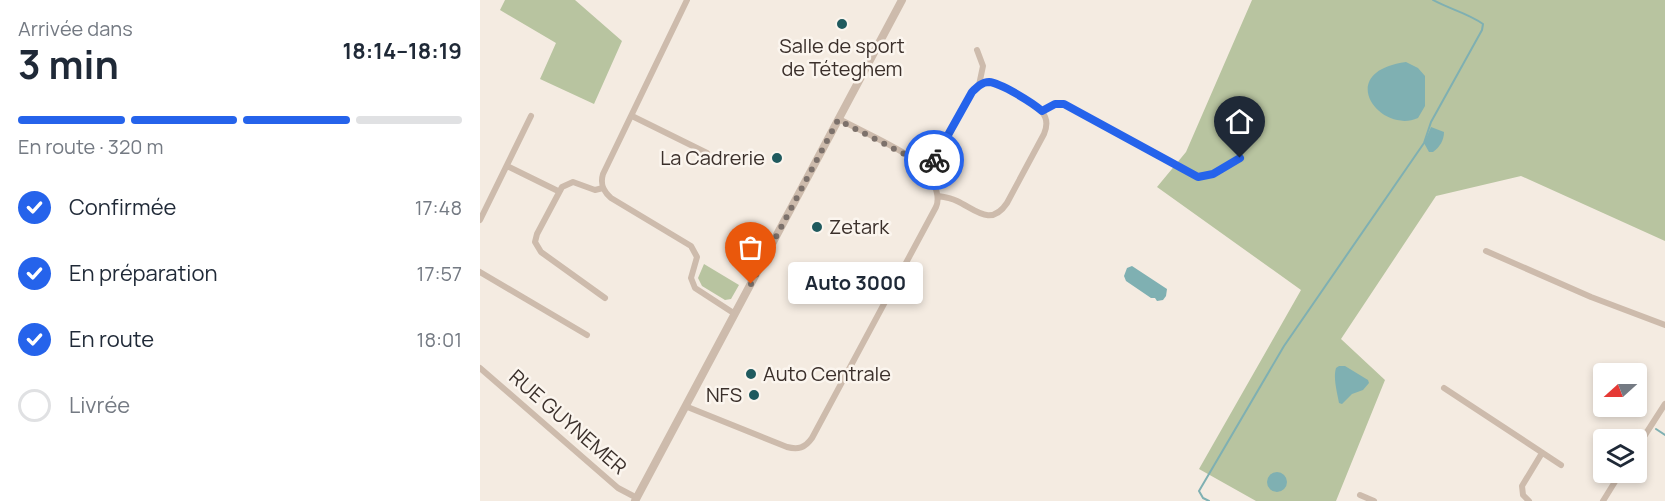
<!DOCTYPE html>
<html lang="fr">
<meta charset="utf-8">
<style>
body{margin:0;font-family:Manrope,sans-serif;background:#f6f6f7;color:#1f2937;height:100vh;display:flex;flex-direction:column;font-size:22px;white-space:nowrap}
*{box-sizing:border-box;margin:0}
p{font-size:20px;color:#747a83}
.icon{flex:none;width:33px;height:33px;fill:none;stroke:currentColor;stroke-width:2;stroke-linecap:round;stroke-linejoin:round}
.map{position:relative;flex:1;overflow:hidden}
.details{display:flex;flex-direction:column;background:#fff;width:480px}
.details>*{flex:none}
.needle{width:39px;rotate:249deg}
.fabs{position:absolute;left:1113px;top:363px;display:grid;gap:12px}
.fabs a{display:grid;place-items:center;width:54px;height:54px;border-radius:6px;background:#fff;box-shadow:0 3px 9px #0003;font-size:30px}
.pin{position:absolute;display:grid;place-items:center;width:51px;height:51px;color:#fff;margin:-62px -26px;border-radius:50% 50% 50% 0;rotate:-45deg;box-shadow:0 0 6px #0007}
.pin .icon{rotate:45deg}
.courier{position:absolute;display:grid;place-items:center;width:60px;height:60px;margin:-30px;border:4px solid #2563eb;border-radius:50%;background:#fff;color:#222;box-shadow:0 2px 8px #0007}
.bubble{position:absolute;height:42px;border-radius:6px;background:#fff;box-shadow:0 3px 9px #0003;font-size:20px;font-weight:700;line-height:42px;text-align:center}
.head em{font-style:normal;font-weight:700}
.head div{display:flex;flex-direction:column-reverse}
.head{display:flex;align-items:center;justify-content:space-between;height:102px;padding:0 18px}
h1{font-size:39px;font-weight:700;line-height:45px}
.bar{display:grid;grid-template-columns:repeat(4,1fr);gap:9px 6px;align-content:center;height:72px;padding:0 18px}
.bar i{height:8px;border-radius:4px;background:#e0e1e3}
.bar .active{background:#2563eb}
.bar p{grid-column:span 4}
ol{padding:0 18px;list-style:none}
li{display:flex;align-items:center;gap:18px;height:66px}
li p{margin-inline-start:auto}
li .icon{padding:6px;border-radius:50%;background:#2563eb;color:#fff;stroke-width:4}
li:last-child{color:#747a83}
li i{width:33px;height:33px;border:3px solid #e0e1e3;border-radius:50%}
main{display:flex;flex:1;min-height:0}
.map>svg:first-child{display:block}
.green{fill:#b8c4a0}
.water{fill:#7fb0b2}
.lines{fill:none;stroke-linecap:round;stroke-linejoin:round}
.stream{stroke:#7fb0b2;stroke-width:2}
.minor{stroke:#cdbbac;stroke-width:6}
.tertiary{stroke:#cdbbac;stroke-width:8}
.done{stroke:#7c716b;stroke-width:6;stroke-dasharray:0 10.8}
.route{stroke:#2563eb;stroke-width:8}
.poi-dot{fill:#1f5a5e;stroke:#fbf5ee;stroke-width:2}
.labels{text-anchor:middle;stroke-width:5;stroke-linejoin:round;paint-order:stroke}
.poi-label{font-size:20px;fill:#3b302b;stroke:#fbf5ee;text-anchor:end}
.street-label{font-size:20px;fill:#3b302b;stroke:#fbf5ee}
</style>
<main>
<section class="details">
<div class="head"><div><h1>3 min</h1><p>Arrivée dans</p></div><em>18:14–18:19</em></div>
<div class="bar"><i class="active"></i><i class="active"></i><i class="active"></i><i></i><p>En route · 320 m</p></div>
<ol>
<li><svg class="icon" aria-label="check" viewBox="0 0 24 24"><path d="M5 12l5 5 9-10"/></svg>Confirmée<p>17:48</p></li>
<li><svg class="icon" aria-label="check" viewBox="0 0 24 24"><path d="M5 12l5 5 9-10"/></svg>En préparation<p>17:57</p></li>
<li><svg class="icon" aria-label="check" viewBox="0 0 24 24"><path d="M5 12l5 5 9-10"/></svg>En route<p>18:01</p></li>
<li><i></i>Livrée</li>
</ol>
</section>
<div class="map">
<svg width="1185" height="501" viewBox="0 0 1185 501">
<rect width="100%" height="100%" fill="#f4ebe1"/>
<path class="green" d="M25 0H95L142 41 114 104 60 79 76 43 20 10Z
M772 0H1185V241L1041 176 956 196 861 339 905 380 856 501H776L719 469 821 290 677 187 706 152Z
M224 264 259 285 251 299 245 300 222 286 218 278Z"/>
<path class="water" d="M926 62 938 68 945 76V106L938 118C900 135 853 72 926 62Z
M951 127 964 132C964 140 960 147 953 152H949L944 143Z
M652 266 687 289 686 296 683 300 677 301 675 298H671L646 281 644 276 647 268Z
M859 366H865L888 380 889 383 883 390 872 394 862 404 859 403C857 392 853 378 856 368Z
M787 482a10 10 0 1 1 20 0a10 10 0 1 1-20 0Z"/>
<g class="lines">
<path class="stream" d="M1176 429 1185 435
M729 501 723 498 719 491 804 346 944 143 951 122 1002 30 1003 24C988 13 969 9 953 0"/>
<path class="minor" d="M207 0 123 174C120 184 123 191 131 198L211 246 217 257 211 278 215 288 255 314
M497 50 503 66 499 85
M562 111 575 104H584L718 177 733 174 760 158
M152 116 227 153
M27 166 78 191
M445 169 455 159 492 92C496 87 501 83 508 82 518 82 556 104 562 112 568 119 567 127 564 134L527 203C511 227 496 210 477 201 471 198 465 197 458 196
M123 188 115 190 93 182 82 187 57 234 55 242 61 252 125 298
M0 220 51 116
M1006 251 1111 297 1185 325
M0 272 107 335
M0 368 138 488 157 498
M964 388 1081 465
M205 406 307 447C318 450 325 448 332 438L456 207C462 194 449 170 438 162 416 146 383 132 359 119
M1156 449 1185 404
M880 495 894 501
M1049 501 1043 495 1042 486 1062 453
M1123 501 1141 472"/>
<path class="tertiary" d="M155 501 422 0"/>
</g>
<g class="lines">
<path class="done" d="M271 284 358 120 434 159 445 169 454 160"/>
<path class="route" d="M454 160 492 92C497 87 502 82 509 82 521 83 553 103 562 111L575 104H584L718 177 733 174 760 158"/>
</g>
<g class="poi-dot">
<circle cx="362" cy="24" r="6"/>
<circle cx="297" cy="158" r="6"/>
<circle cx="337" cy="227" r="6"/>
<circle cx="271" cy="374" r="6"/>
<circle cx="274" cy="395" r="6"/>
</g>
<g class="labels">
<g class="poi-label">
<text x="362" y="53" text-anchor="middle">Salle de sport<tspan x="362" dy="23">de Téteghem</tspan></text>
<text x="285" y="165">La Cadrerie</text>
<text x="349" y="234" text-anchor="start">Zetark</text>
<text x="283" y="381" text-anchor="start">Auto Centrale</text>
<text x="262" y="402">NFS</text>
</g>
<g class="street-label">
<text transform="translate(88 422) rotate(41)" y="7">RUE GUYNEMER</text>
</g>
</g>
</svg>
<div class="fabs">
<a><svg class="needle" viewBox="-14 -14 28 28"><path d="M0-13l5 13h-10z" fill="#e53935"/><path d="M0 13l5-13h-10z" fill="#747a83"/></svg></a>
<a><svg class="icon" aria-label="layers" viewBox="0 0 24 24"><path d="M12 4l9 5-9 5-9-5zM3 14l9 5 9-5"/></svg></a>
</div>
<div class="pin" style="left:271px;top:284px;background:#ea580c"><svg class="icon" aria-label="bag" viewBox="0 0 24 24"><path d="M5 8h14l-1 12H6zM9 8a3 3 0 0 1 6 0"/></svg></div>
<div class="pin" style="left:760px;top:158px;background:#1f2937"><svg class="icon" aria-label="home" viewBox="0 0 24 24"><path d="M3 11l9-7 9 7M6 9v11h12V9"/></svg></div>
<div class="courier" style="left:454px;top:160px"><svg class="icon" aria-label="bike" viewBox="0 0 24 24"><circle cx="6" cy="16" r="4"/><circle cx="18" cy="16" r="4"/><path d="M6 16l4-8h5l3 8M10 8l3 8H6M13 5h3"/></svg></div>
<div class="bubble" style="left:308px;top:262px;width:135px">Auto 3000</div>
</div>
</main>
